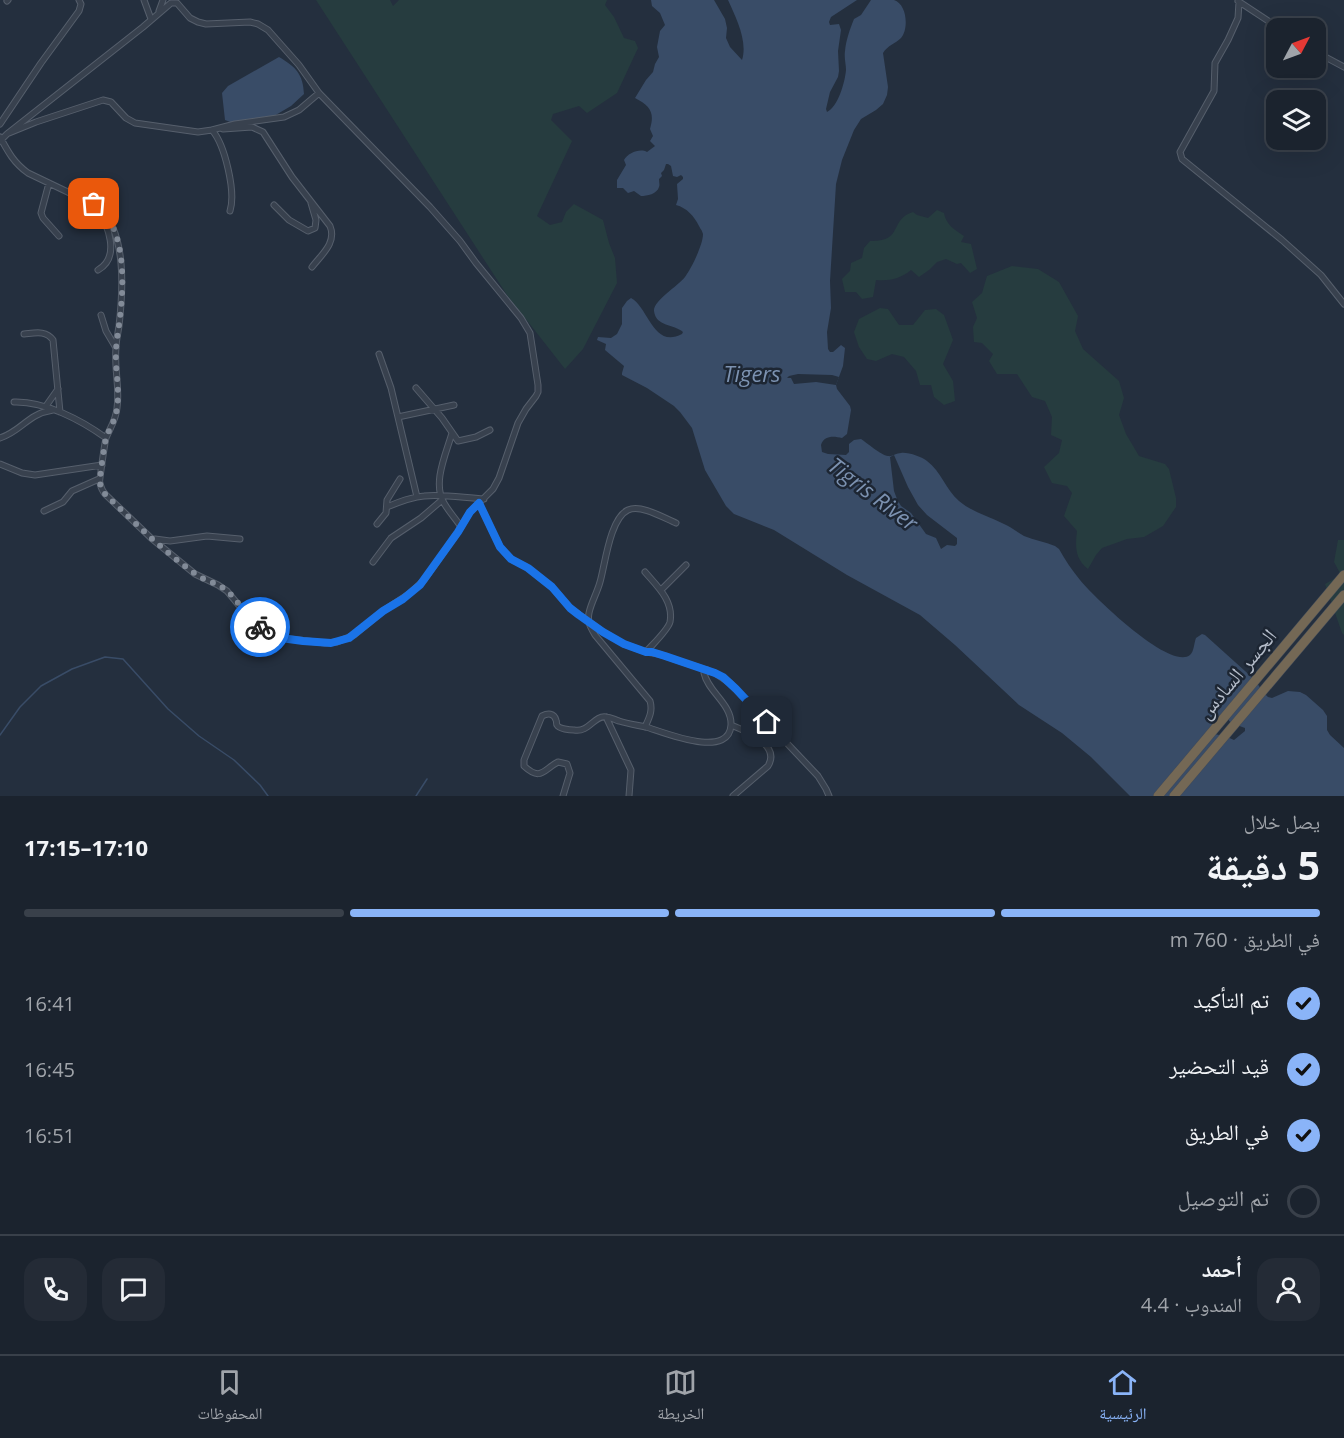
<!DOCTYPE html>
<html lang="ar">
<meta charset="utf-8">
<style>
body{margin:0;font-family:"Open Sans","Noto Naskh Arabic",sans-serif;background:#242b36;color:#f1f3f6;direction:rtl;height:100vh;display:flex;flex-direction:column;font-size:22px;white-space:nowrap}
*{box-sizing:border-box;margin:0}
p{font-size:20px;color:#a0a4aa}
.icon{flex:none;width:33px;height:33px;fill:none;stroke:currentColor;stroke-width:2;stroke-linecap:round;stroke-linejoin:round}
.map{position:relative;height:796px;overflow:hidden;direction:ltr}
.details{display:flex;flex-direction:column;background:#1b232e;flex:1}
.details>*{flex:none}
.needle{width:39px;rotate:49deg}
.controls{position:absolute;left:1266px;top:18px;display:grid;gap:12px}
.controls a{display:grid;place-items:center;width:60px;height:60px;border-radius:12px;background:#1b232e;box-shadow:0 6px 24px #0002,0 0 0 2px #39404a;font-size:30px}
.pin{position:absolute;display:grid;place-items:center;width:51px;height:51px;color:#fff;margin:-26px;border-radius:12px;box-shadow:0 3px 9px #0006}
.courier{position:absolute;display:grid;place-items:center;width:60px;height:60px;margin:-30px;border:4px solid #1a73e8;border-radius:50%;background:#fff;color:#222;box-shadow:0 2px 8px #0007}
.summary em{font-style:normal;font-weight:700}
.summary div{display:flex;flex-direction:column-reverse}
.summary{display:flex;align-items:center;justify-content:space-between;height:102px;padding:0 24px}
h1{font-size:39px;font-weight:700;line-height:45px}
.bar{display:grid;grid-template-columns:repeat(4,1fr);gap:9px 6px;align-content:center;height:72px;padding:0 24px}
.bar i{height:8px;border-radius:4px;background:#39404a}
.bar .selected{background:#8ab4f8}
.bar p{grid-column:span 4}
.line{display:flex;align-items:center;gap:15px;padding:0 24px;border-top:2px solid #39404a}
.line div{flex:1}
.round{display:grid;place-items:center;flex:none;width:63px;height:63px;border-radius:18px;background:#242b36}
ol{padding:0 24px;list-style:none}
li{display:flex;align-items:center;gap:18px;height:66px}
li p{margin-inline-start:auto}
li .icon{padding:6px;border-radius:50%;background:#8ab4f8;color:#111;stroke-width:4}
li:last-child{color:#a0a4aa}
li i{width:33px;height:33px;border:3px solid #39404a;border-radius:50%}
.tabs{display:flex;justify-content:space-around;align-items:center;height:84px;border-top:2px solid #39404a;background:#1b232e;font-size:16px;color:#a0a4aa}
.tabs a{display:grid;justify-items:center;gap:3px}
.tabs .selected{color:#8ab4f8}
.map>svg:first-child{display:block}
.green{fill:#263c3f}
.water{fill:#394c67;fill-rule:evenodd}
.pier{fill:#242f3e}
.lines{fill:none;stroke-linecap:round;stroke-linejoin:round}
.stream{stroke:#394c67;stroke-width:1.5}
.minor-casing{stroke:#565f6c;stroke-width:7}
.motorway-casing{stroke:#434c59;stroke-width:10}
.minor{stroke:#38414e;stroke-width:5}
.motorway{stroke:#746855;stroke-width:9}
.done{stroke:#828b98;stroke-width:6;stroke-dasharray:0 10.8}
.route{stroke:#1a73e8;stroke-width:8}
.labels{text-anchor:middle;stroke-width:5;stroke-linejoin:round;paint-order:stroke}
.street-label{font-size:21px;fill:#b4bcc9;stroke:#1d2633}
.water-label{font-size:22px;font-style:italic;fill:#7c92b1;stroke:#1d2633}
</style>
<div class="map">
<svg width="1344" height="796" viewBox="0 0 1344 796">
<rect width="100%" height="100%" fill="#242f3e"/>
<path class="green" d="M316 0H390L393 6 399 0H607L605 5 614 17 624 38 635 41 638 48 617 93 587 113 579 106 553 114 551 120 572 141 537 216 550 225 562 222 566 212 574 204 603 220 609 243 615 258 617 283 583 349 565 369 507 295Z
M937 210 944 213C946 225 955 230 964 236L961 242 971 244 977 269 970 273 961 263 957 264 946 259 937 262 929 270 919 277 911 270C900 279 890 281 876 280L873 297 862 299 856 292H845L842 279 850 271 851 263 862 258 864 248 870 241C904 242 889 219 913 212L917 215 928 218Z
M1012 266 1038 269 1059 282 1078 316 1075 331 1083 349 1119 381 1124 398 1119 415 1126 434 1139 456 1165 464 1169 469 1176 498V507L1163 526 1144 537 1127 539 1102 548 1096 555 1088 569C1075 559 1075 546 1077 531L1064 516 1072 493 1067 486 1052 483 1044 467 1059 453 1062 440 1051 435 1052 417 1045 401 1032 397 1017 374H997L989 361 993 354 982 343 974 342 973 327 977 318 972 302 982 293 987 276Z
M880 308 888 309 899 325H913L925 310 936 309 944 315 953 340 943 364 953 381 955 401 944 405 934 397 931 385H920L916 371 904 357 892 354 876 361 867 359 859 347 854 332 859 319Z
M1338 540H1344V635L1342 633 1325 584 1341 575 1334 562Z"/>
<path class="water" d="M651 0H714L725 19 727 28 726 38 730 47 742 60C748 41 736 18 728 0H857L831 17 829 22 830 25 839 24 841 30 838 51 839 71 838 77 830 92 826 109 827 112C838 107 845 82 846 70 846 64 844 58 845 51 846 40 850 29 854 19L861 15 871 0C877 0 888 0 894 0 907 4 909 29 901 38 895 44 888 45 883 53L888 87 887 95 883 104 876 110 861 119 854 130 842 160 836 184 830 281 831 308 827 332 828 349 830 352H833L841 345 845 348 843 366 836 385 837 389 850 406 851 410 847 434 842 438C834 436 824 435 821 445L822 452 828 454 846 455 849 452V444L854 440 861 439C867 443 881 455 888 456 892 457 896 453 901 453 908 452 922 457 927 461 941 471 946 490 959 501 972 512 988 516 1004 524 1011 527 1017 532 1024 536 1034 540 1045 542 1055 546L1059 549C1065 560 1072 570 1080 580 1093 596 1170 671 1190 655 1194 652 1194 643 1196 638L1202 634 1205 635 1255 680 1263 692 1268 697 1272 698 1288 691 1300 692 1306 695 1323 710 1327 716V730L1330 735 1344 748V796H1130L1091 757 1062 733 1019 705 955 645 920 615 847 575 774 530 734 514 726 506 705 470 692 428 680 412 674 406 647 388 622 375V373L624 366 605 350 606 344 597 340 598 337 611 338 617 334 622 324V308L627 301 631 298C649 308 653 349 682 334L683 332C674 324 656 327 654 311 653 301 678 286 685 277 691 269 703 245 703 234 702 230 701 230 699 226 694 216 687 208 676 205L678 199 677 184 683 179V177L681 175 677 177 673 176 671 166 668 164H666L664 170 661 173 662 176 659 179C659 182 660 185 659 187 657 194 647 196 641 196L634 191 628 193 623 188H617V180L626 165 624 160C628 153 640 148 647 152L655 146 650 141 653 136 650 129C655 112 650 106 635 98L646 80 653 72 655 64 659 57 657 47 660 31 665 25 660 13 652 6ZM1223 715 1227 718 1231 723 1245 728V731L1234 740 1225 736 1214 734 1211 729 1213 719Z
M279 57C296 67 303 74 304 94L291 106 274 116 263 117 233 123 225 120 222 93 228 86Z"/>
<path class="pier" d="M798 374 832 375 839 377 836 385 816 382 794 384 791 378H787L789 376Z
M894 455 908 487 918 505 927 515 957 538V544L955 546 947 545 941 549 936 538 926 534 911 513 901 506 897 499 894 491 890 457Z"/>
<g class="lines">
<path class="stream" d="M0 735 20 707 41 686 72 669 105 657 123 659 168 709 199 736 234 760 260 785 268 796
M416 796 427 779"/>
<g class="minor-casing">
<path id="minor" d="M144 0 151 19
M7 1 8 0
M1238 1 1279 28
M1239 2 1238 18 1228 40 1215 63 1214 91 1180 152 1182 159 1282 240 1321 275 1344 304
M159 11 163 0
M1316 52 1344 67
M0 124 41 63 79 11 81 4 79 0
M223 129 252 127 263 132 292 177 330 226C337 243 321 255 312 267
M212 130C225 145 236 192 230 211
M9 133 36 122 103 100 111 102 126 118 135 123 198 132 212 130 235 124 284 117 299 110 319 93
M0 137C8 152 14 163 28 173L99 207C127 233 123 291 119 326 118 333 116 341 116 348 114 368 120 388 117 408 116 420 110 428 106 438 105 442 99 481 100 483 101 488 103 492 106 495L151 538 195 574 218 585 227 591 251 620 268 633 281 638 325 643 337 642 354 635 383 611 409 594 424 580 458 532 470 512 493 489 499 478 518 423 526 409 536 396 538 392V385L530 333 521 318 476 263 460 241 430 207 319 93 299 65 268 30 258 24 250 22 206 24 198 22 190 18 177 3H171L143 27 7 134 0 141
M49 183 41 213 43 218 59 236
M274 205 289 220 308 231 315 228 316 220 311 203
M97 208C108 225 121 257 98 270
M101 315 106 331 116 348
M24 334C35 333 46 330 53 340L60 412
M379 354 391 388 417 497
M416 388 442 418 458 441 476 437 490 430
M14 402C45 401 81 420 106 438
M46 406 58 389
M398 417 454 405
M452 433C446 454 432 483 444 503 449 512 456 519 461 527
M0 438C22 431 27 414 53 410
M0 464 22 473 35 475 102 465
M479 503 500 547 511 559 528 568 552 587 570 608 603 632 624 644 646 652 659 654 715 673 730 683 818 776 826 789 829 796
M387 507C399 502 411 497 424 496 444 494 464 498 484 499
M44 511 63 502 72 491 99 479
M377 524 386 513 387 500 400 479
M155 539 170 541 207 536 240 539
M373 562 391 538 421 518 442 500
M645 572C657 586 674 601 670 622 668 630 652 645 646 652
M661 590 686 565
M606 717 631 770 629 796
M731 725C746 731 781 745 768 766L733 796
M645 727C649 718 653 711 650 701L595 635C591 628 587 622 589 613 591 603 597 593 600 582 605 565 610 518 628 510 641 504 664 518 676 523
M563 796 570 773 567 764 558 762C544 769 541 782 524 766V760L542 716C548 713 554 713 556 720 557 722 556 724 557 725 559 729 570 730 574 730 589 733 594 715 606 717 611 717 615 720 619 721 628 724 637 725 646 727 663 732 729 760 731 725 732 704 708 692 704 673L707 670"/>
</g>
<g class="motorway-casing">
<path id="motorway" d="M1158 796 1344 575
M1174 796 1344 595"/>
</g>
<use href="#minor" class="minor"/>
<use href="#motorway" class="motorway"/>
</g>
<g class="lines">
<path class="done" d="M94 204C128 226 124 289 119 325 118 334 116 343 116 352 115 370 120 389 117 408 116 419 110 427 106 438 105 441 99 481 100 483 101 488 103 492 106 495 135 523 164 552 197 575 206 581 217 583 226 590 239 601 246 617 260 627"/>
<path class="route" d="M260 627 268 633 281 638 303 641 331 643 349 638 383 611 403 599 420 585 458 532 470 512 479 503 500 547 511 559 528 568 552 587 570 608 579 615 603 632 624 644 646 652H652L665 656 715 673 723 677 736 689 767 722"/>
</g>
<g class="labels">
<g class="street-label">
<text transform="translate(1237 674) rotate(-50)" y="7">الجسر السادس</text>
</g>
<g class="water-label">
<text x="752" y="382">Tigers</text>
<text transform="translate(873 494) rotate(37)" y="8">Tigris River</text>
</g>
</g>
</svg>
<div class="controls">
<a><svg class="needle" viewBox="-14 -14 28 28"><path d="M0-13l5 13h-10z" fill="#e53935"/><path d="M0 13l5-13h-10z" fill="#a0a4aa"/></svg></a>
<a><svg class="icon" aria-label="layers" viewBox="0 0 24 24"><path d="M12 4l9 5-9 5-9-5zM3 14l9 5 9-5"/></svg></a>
</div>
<div class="pin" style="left:94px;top:204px;background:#ea580c"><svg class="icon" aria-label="bag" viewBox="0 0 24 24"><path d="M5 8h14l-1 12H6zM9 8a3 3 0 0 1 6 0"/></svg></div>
<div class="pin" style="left:767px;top:722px;background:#1f2937"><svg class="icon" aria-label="home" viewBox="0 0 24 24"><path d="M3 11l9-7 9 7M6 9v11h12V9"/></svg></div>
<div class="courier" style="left:260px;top:627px"><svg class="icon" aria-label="bike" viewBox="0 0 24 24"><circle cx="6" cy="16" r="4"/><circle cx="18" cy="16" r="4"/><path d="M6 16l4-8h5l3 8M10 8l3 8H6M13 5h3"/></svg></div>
</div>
<section class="details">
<div class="summary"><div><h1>5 دقيقة</h1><p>يصل خلال</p></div><em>17:10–17:15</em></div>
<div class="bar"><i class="selected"></i><i class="selected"></i><i class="selected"></i><i></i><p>في الطريق · 760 m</p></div>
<ol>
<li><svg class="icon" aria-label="check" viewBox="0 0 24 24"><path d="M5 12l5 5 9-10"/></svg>تم التأكيد<p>16:41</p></li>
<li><svg class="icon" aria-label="check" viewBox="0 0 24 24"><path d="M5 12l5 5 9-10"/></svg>قيد التحضير<p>16:45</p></li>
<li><svg class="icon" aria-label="check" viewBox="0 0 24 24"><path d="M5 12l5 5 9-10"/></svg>في الطريق<p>16:51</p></li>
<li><i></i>تم التوصيل</li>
</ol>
<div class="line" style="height:108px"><a class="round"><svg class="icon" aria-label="person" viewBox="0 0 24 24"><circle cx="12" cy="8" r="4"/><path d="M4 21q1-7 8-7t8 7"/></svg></a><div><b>أحمد</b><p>المندوب · 4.4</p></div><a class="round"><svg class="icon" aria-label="chat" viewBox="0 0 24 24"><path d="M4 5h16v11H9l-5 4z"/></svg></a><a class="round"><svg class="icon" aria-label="phone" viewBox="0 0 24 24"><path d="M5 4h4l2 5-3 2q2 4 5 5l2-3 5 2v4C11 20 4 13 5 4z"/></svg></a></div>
</section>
<nav class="tabs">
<a class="selected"><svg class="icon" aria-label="home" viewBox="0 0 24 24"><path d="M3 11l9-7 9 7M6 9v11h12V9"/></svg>الرئيسية</a>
<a><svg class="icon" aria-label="map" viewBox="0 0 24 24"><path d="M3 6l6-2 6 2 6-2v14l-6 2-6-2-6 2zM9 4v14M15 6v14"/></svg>الخريطة</a>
<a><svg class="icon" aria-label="saved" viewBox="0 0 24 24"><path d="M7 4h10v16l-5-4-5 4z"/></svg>المحفوظات</a>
</nav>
